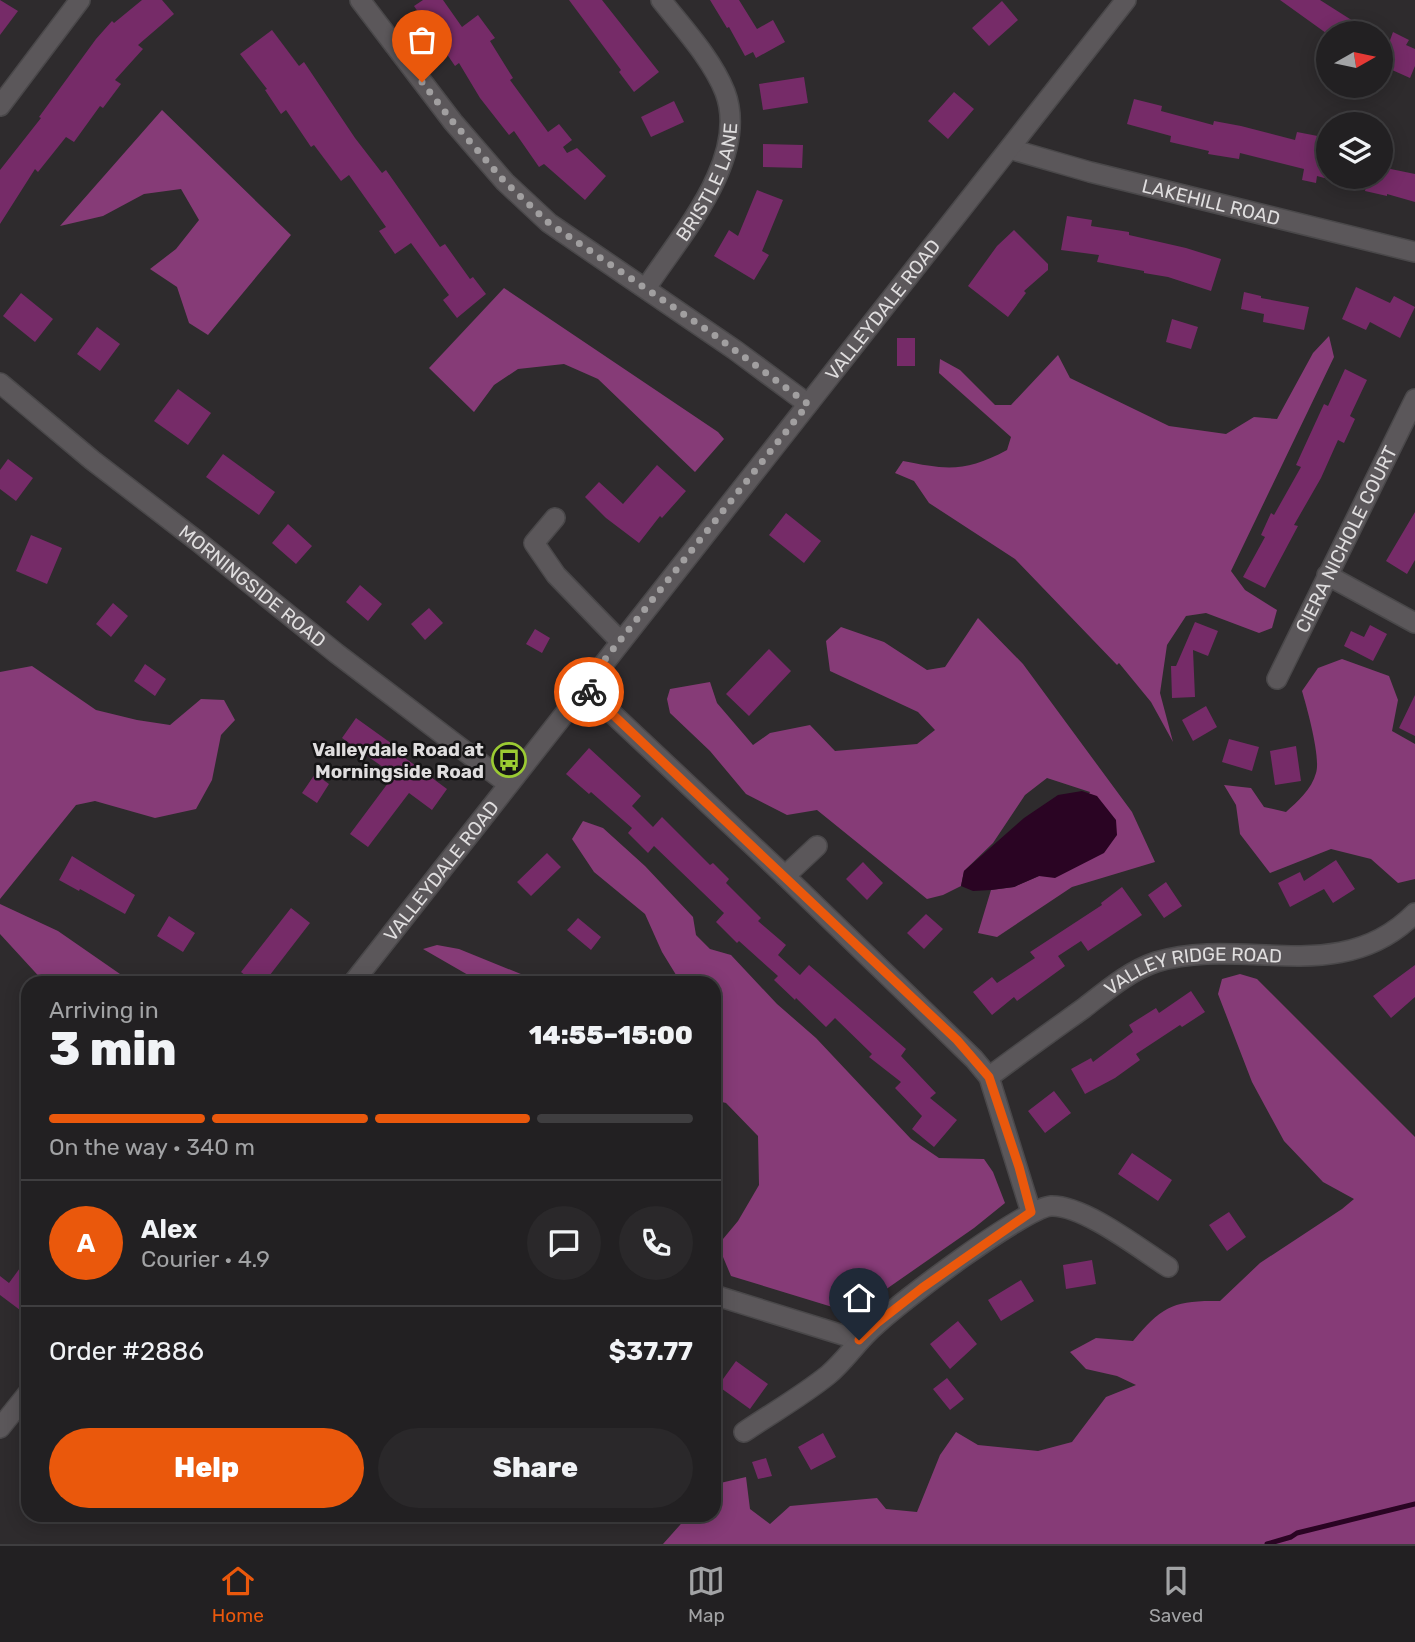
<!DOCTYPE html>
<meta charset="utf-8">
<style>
body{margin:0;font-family:Rubik,sans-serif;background:#2a282a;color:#f1f3f6;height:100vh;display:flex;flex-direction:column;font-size:26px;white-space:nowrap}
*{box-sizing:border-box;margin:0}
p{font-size:23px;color:#a2a3a5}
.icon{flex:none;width:38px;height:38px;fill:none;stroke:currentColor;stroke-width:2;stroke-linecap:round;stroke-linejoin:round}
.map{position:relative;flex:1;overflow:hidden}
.panel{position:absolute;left:21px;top:976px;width:700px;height:546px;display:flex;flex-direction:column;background:#222022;border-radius:21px;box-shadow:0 4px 18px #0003,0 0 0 2px #3f3e40}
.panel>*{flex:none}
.needle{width:46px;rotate:81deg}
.buttons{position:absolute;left:1316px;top:21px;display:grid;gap:14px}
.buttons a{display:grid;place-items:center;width:77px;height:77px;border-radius:50%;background:#222022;box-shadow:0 4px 18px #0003,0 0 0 2px #3f3e40;font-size:35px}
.pin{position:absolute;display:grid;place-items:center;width:60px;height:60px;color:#fff;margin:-72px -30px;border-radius:50% 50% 50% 0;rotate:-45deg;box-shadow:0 0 7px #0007}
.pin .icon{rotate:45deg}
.courier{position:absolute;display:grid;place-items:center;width:70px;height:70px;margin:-35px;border:5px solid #ea580c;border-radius:50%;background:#fff;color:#222;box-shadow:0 2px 9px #0007}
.headline em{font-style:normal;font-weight:800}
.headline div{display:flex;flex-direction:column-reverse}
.headline{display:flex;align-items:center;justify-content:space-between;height:119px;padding:0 28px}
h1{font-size:46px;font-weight:800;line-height:52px}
.bar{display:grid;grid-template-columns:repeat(4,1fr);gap:10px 7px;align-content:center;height:84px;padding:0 28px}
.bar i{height:9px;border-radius:5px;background:#3f3e40}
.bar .on{background:#ea580c}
.bar p{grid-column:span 4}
.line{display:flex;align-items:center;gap:18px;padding:0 28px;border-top:2px solid #3f3e40}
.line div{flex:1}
.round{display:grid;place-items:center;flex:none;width:74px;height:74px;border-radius:37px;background:#2a282a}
.primary-button{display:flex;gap:14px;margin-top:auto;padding:14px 28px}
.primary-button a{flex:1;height:80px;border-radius:42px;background:#ea580c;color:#fff;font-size:28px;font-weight:800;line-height:80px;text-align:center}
.primary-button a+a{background:#2a282a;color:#f1f3f6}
.tabs{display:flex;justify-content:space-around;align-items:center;height:98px;border-top:2px solid #3f3e40;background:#222022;font-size:19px;color:#a2a3a5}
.tabs a{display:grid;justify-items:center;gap:4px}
.tabs .on{color:#ea580c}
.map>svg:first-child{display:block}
.forest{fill:#863b77}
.water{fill:#2a0423}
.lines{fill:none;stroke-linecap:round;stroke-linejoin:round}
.stream{stroke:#2a0423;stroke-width:5}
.building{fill:#762b68}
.minor-casing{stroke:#4a484a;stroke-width:22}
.minor{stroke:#5b575a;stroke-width:19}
.done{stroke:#a19fa0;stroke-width:7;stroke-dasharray:0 12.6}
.route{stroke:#ea580c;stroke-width:9}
.labels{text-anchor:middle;stroke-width:5;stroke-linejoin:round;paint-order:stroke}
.street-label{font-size:19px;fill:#dfddde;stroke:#151415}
.poi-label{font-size:19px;font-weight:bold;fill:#dfddde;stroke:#151415;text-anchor:end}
</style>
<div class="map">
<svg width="1415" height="1544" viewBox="0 0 1415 1544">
<rect width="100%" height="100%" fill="#2e2b2d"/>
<path class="forest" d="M162 110 291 235 208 335 189 323 177 287 150 269 176 249 199 220 181 189 144 194 103 216 60 226Z
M504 288 718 432 724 439 695 472 598 379 564 364 518 369 494 385 474 412 429 368Z
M1329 336 1334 357 1231 571 1245 590 1277 610 1272 628 1259 633 1206 613 1186 616 1167 645 1160 693 1173 742 1151 702 1119 663 1117 665 1015 559 929 503 914 481 895 473 903 461C947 470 966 472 1007 450L1011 437 939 373 940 359 960 370 995 405H1011L1058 355 1070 378 1169 426 1226 434 1254 417 1277 419 1313 353Z
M978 618 1023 664 1132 812 1155 862 1072 887 997 937 978 933 991 890 1014 887 1039 876 1046 875 1090 792 1047 778 1025 795 993 843 964 871 961 886 943 895 927 899 817 810 787 815 746 794 710 751 670 713 667 699 670 689 710 682 717 703 753 745 770 733 810 725 835 751 917 744 935 730 918 712 830 671 826 641 841 627 884 642 927 670 945 667Z
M1342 659 1389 676 1398 700 1392 731 1415 744V879L1398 883 1371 859 1331 849 1270 873 1240 834 1236 805 1224 785 1251 788 1264 807 1286 812C1297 802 1312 789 1316 773 1321 758 1307 708 1302 691L1318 668Z
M32 666 96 710 137 720 170 725 201 699 224 700 235 720 221 735 212 780 196 809 155 818 95 801 76 805 0 899V672Z
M583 821 603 828 645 866 693 917 696 935 710 949 731 955 777 1004 816 1038 911 1139 939 1158 984 1159 993 1172 1005 1203 974 1228 852 1313 731 1276 718 1245 738 1221 759 1185 758 1136 726 1103 714 1100V984L681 983 662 952 645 914 594 872 572 839Z
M0 904 58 931 133 983H45L0 934Z
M437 945 459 949 543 983H482L423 949Z
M1240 974 1257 979 1415 1137V1544H663L688 1516H714L716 1484 746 1477 750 1509 770 1524 790 1506 877 1498 886 1509 917 1512 940 1455 956 1432 978 1445 1038 1451 1072 1442 1106 1397 1136 1385 1117 1376 1086 1369 1070 1352 1096 1338 1133 1341C1162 1306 1174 1300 1220 1301L1260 1263 1342 1209 1354 1199 1323 1182 1284 1141 1252 1082 1218 994 1222 979Z"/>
<path class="water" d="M1082 791 1097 796 1116 820 1117 835 1104 853 1055 878 1039 876 1014 887 991 890 973 891 961 886 964 871 1024 818 1058 795Z"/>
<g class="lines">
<path class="stream" d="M1267 1544 1291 1537 1297 1533 1415 1504"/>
</g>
<path class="building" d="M0 0 18 11 0 35Z
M142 0H162L174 14 138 45 143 49 115 80 121 84 103 108 100 106 74 142 66 137 38 172 35 169 0 224V170L41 118 39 117 96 39 112 21 114 23Z
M423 0H443L462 27 478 15 495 38 490 41 513 78 510 80 548 132 559 124 572 140 563 147 567 153 577 148 606 176 585 200 544 164 539 167 514 131 509 135 480 98 459 63 455 66 414 6Z
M569 0H602L659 72 634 92 619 72 621 70Z
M710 0H739L757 29 773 20 785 42 756 58 753 52 745 56 729 27 727 28Z
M1280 0H1320L1372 33H1326Z
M1002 1 1018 20 989 46 972 28Z
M272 30 299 66 304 62 355 138 382 173 386 170 440 247 445 244 470 279 473 277 486 294 457 318 443 300 449 295 411 243 395 254 379 231 386 227 349 175 341 181 314 145 311 147 286 110 281 114 265 90 267 89 240 54Z
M1393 32 1409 40 1406 45 1415 49V66L1410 78 1381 65Z
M804 77 808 103 763 110 759 84Z
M954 92 974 109 948 139 928 121Z
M1134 99 1162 106 1161 111 1213 125 1214 121 1241 126 1295 140 1297 132 1328 138V179L1317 176 1316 183 1302 180 1304 169 1240 153 1239 159 1208 154 1209 151 1170 142 1171 136 1127 124Z
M674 101 684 122 651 137 641 117Z
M763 144 803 145 802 168 763 167Z
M1381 167 1415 174V202L1387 194V196L1365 191 1368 177H1381Z
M757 190 783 200 762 251 769 255 754 280 714 256 729 230 738 236Z
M1067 216 1092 220 1091 226 1129 232V235L1186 248 1221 259 1211 291 1168 277 1144 273V271L1097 262 1099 255 1061 250Z
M1014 230 1048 264V270L1024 291 1026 293 1008 317 968 286 997 246Z
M1356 287 1390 303 1394 296 1415 307 1400 338 1370 322 1366 330 1342 319Z
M1244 292 1261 296V298L1309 307 1304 330 1263 322 1264 314 1241 309Z
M21 293 53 319 35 342 3 316Z
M1172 319 1198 327 1191 349 1166 342Z
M97 327 120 344 100 371 77 354Z
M897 338H915V366H897Z
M1345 369 1367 380 1350 416 1355 419 1344 443 1338 440 1321 478 1294 525 1298 526 1265 588 1243 577 1265 537 1261 535 1271 513 1274 515 1301 467 1296 465 1324 404 1328 406Z
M178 389 211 413 188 445 154 421Z
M223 454 275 492 259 515 206 477Z
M8 459 33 478 16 501 0 489V470Z
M657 465 686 491 662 518 660 516 639 543 606 518 585 497 599 482 623 504Z
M1415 512V560L1407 574 1386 561Z
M786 513 821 541 804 563 769 535Z
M288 524 312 546 296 564 272 543Z
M31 535 62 548 47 584 16 571Z
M360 585 382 604 368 621 346 602Z
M113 603 128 616 111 637 96 624Z
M429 608 443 623 425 640 411 624Z
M1195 622 1218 631 1208 656 1193 650 1195 697 1172 698 1171 666H1176Z
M1370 625 1387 634 1373 661 1344 646 1351 631 1364 637Z
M535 629 550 638 542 653 526 644Z
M769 649 791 671 749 716 726 694Z
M145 664 166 679 155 696 134 681Z
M1415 695V736L1399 728Z
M1206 706 1217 727 1193 741 1182 720Z
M356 718 395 746 393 749 447 789 432 810 409 793 368 847 350 834 394 775 342 738Z
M1229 739 1259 747 1252 771 1222 762Z
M1296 746 1301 781 1275 785 1270 751Z
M589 748 641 796 632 806 653 827 662 817 710 865 713 863 729 879 726 883 761 918 758 921 786 945 778 955 800 975 809 965 906 1049 901 1056 936 1093 930 1098 957 1120 934 1147 912 1129 922 1116 895 1088 901 1082 869 1057 872 1054 835 1018 826 1027 796 998 795 1000 774 980 778 976 739 941 737 943 716 922 724 913 654 846 648 853 628 833 632 828 591 792 589 794 566 774Z
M315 774 329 784 317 803 302 793Z
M547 853 561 867 531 896 517 882Z
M72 856 135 895 125 914 80 889 79 891 59 880Z
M1336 860 1355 889 1333 903 1324 889 1290 907 1278 883 1300 872 1304 881Z
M863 862 883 883 867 900 846 879Z
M1166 882 1182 906 1164 918 1148 895Z
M1122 887 1142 915 1088 951 1081 941 1058 956 1065 966 1017 1001 1014 997 992 1015 973 992 992 977 997 983 1035 958 1030 952 1102 905 1101 903Z
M291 908 310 923 263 984H256L241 972Z
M926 914 943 929 924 949 907 933Z
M169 916 195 933 183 952 157 936Z
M578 918 601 937 591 950 567 930Z
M1415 965V997L1391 1018 1373 996Z
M1191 991 1205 1012 1182 1027 1180 1025 1136 1054 1140 1060 1115 1078 1085 1094 1071 1069 1091 1058 1093 1062 1133 1032 1129 1025 1156 1008 1159 1013Z
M1054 1091 1071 1113 1045 1133 1028 1111Z
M1132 1153 1172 1180 1158 1201 1118 1174Z
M1229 1212 1246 1237 1227 1251 1209 1225Z
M28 1257V1299L20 1310 0 1295V1276L9 1283Z
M1092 1260 1096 1284 1066 1289 1063 1265Z
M1021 1280 1034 1301 1001 1321 988 1300Z
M958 1321 977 1344 950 1369 930 1344Z
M736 1361 768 1384 750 1409 718 1386Z
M947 1378 964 1399 950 1410 933 1389Z
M823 1433 836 1457 811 1470 798 1447Z
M766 1458 772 1476 758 1479 752 1462Z"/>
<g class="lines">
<g class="minor-casing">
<g id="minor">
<path d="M360 0 453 122 505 182 549 223 735 350 808 404"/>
<path d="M0 106 80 0"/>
<path id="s1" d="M1010 149 1090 172 1415 252"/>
<path id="s2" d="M646 288C680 236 750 158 725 92 712 59 683 28 661 0"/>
<path id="s3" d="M0 383 92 460 196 540 336 653 508 784"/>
<path d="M555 518 534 543 556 575 620 641"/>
<path d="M1327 575 1415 623"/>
<path id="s4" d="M1277 679 1415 399"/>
<path d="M584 687 785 876 974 1059 989 1077 1031 1212"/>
<path d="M785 876 817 846"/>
<path id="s5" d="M352 984 1126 0"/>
<path id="s6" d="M989 1077C1021 1053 1052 1031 1084 1008 1106 991 1129 971 1156 962 1243 935 1340 989 1415 913"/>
<path d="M714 1295 859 1340"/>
<path d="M0 1428 28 1393"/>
<path d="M744 1432C772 1413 802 1396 828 1375 846 1360 858 1340 876 1325 900 1302 1024 1208 1051 1206 1084 1205 1140 1249 1168 1267"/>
</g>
</g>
<use href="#minor" class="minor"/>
</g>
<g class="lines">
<path class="done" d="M422 82 453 122 505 182 549 223 713 334 808 404 583 687 589 692"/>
<path class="route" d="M589 692 957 1040 989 1077 1019 1167 1031 1212 922 1288 877 1323 859 1340"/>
</g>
<defs>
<g id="bus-ring" transform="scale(1.75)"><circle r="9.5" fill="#151415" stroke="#9bcb33" stroke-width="1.5"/><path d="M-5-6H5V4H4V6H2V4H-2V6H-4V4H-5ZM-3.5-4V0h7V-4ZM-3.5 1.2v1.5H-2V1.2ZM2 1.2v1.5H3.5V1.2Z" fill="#9bcb33"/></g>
</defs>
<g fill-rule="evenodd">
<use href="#bus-ring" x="509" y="760"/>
</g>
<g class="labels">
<g class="street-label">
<text dy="7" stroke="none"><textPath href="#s2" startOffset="124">BRISTLE LANE</textPath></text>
<text dy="7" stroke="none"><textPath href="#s1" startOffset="208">LAKEHILL ROAD</textPath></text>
<text dy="7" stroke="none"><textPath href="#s5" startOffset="858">VALLEYDALE ROAD</textPath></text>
<text dy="7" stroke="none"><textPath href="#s4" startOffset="156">CIERA NICHOLE COURT</textPath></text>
<text dy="7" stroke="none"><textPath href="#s3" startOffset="324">MORNINGSIDE ROAD</textPath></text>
<text dy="7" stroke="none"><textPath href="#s5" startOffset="144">VALLEYDALE ROAD</textPath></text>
<text dy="7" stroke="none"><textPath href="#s6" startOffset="238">VALLEY RIDGE ROAD</textPath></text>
</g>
<g class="poi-label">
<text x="484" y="756">Valleydale Road at<tspan x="484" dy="22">Morningside Road</tspan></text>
</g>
</g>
</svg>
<div class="buttons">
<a><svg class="needle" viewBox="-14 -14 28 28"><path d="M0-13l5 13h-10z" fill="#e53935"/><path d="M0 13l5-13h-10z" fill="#a2a3a5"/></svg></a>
<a><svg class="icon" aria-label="layers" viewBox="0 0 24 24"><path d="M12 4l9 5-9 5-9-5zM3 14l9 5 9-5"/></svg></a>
</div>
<div class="pin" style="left:422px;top:82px;background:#ea580c"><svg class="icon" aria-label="bag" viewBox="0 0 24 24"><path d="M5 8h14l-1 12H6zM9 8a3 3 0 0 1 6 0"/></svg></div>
<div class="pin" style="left:859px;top:1340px;background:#1f2937"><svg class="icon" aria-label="home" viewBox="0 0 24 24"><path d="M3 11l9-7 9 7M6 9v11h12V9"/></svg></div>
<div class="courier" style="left:589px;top:692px"><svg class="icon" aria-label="bike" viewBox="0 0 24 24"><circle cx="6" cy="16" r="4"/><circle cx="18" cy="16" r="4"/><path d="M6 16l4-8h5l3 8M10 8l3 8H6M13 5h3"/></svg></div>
<section class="panel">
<div class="headline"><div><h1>3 min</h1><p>Arriving in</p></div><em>14:55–15:00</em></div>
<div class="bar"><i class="on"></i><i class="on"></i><i class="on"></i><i></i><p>On the way · 340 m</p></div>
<div class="line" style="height:126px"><b class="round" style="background:#ea580c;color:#fff">A</b><div><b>Alex</b><p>Courier · 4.9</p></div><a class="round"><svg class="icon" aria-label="chat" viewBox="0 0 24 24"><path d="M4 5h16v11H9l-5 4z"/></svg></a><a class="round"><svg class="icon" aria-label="phone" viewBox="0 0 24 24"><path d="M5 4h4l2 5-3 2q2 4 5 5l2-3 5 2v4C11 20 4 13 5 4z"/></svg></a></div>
<div class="line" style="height:91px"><div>Order #2886</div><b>$37.77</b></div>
<div class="primary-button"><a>Help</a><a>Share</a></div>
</section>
</div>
<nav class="tabs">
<a class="on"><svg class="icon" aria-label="home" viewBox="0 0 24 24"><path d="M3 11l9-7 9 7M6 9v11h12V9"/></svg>Home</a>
<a><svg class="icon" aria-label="map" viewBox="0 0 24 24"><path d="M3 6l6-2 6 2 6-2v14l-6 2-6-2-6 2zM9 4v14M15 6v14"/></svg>Map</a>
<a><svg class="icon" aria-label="saved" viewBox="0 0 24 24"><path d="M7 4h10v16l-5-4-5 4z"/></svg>Saved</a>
</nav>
